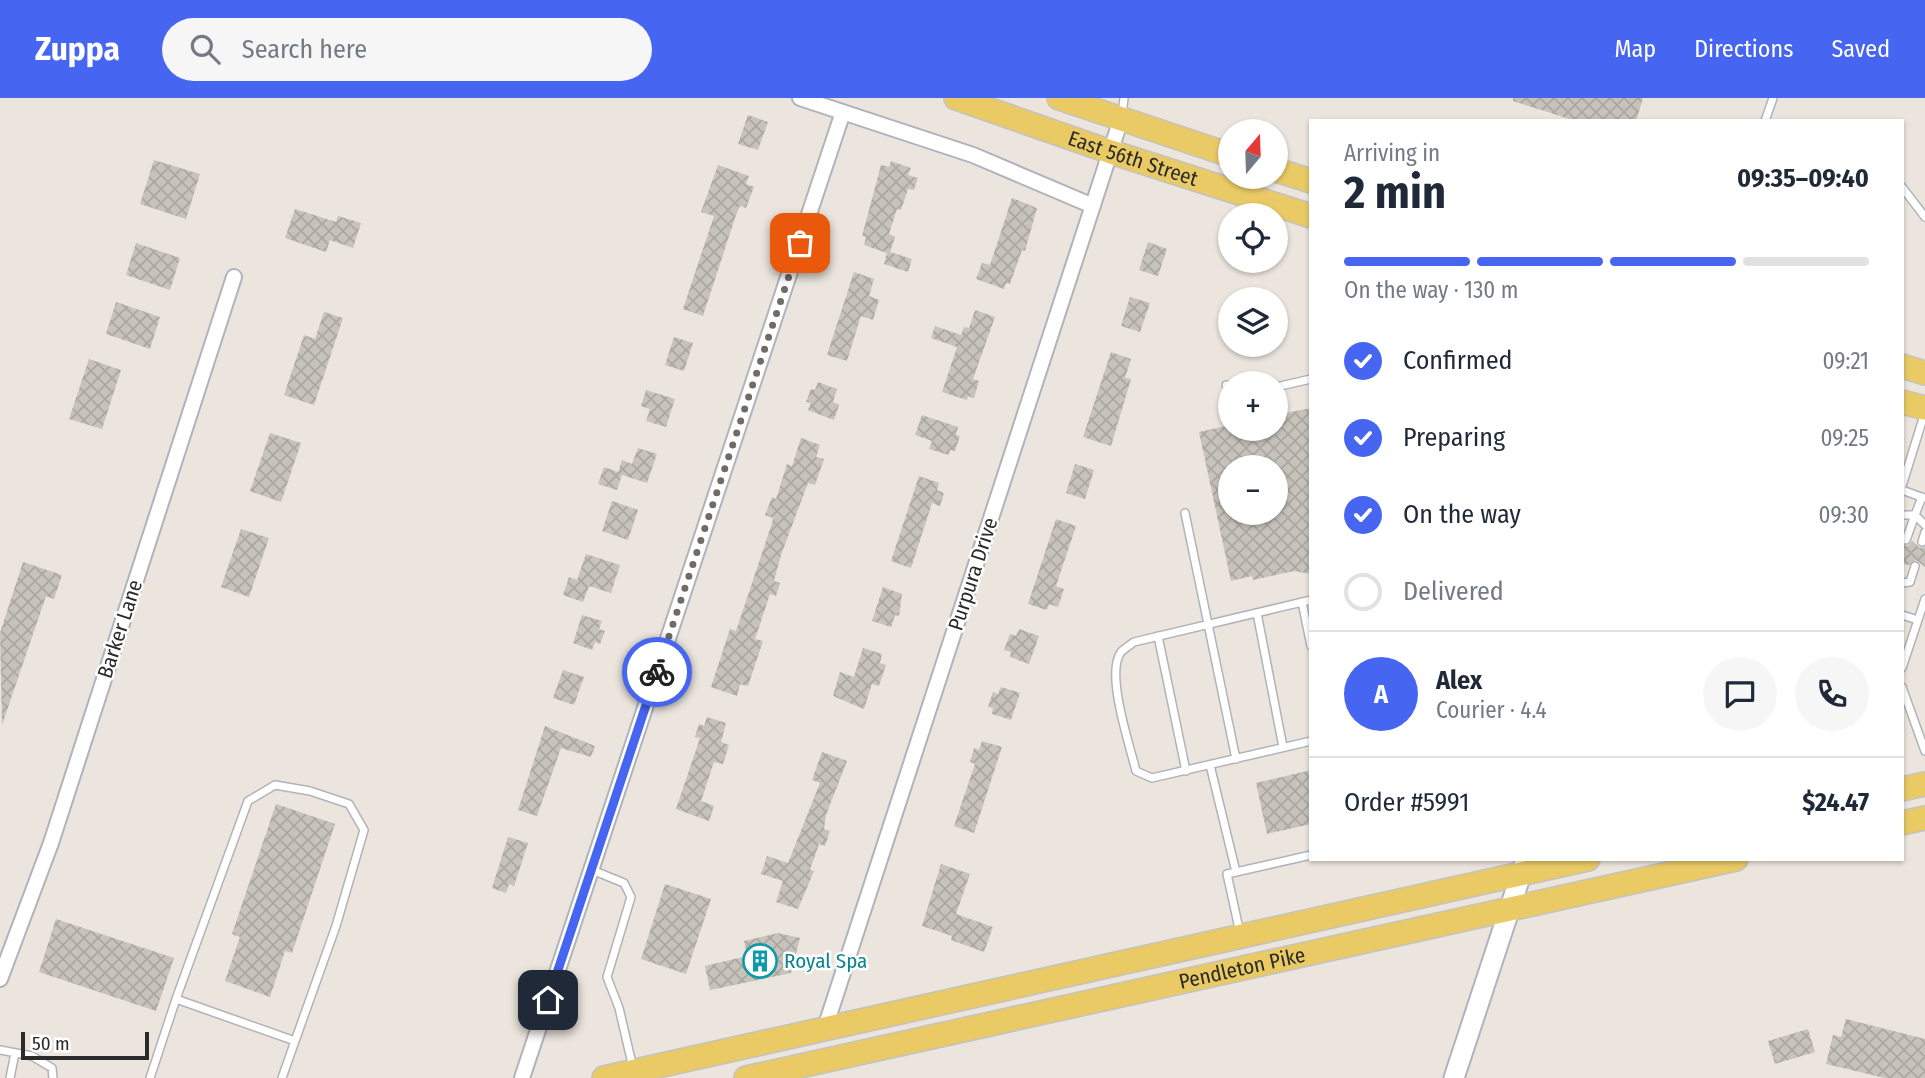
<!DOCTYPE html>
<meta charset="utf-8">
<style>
body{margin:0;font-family:"Fira Sans Condensed",sans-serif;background:#f6f6f7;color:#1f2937;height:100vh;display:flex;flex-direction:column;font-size:26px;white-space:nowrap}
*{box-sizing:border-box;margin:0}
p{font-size:23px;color:#747a83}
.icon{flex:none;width:38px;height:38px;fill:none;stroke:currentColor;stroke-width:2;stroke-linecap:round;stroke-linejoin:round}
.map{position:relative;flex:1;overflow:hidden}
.panel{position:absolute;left:1309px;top:21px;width:595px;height:742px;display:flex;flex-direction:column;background:#fff;border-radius:0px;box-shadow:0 2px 5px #0004}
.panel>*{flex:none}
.needle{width:46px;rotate:19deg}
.buttons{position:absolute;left:1218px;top:21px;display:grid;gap:14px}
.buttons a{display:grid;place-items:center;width:70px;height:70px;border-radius:50%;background:#fff;box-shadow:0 2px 5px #0004;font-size:35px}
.scale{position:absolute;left:21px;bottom:18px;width:128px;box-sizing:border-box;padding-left:7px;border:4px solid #2a2a2a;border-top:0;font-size:19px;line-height:24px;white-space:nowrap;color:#2a2a2a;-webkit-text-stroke:5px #fff;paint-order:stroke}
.pin{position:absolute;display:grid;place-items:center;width:60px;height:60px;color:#fff;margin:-30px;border-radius:14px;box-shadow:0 4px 10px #0006}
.courier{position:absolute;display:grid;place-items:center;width:70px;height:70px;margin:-35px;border:5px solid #4665f0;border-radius:50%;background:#fff;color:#222;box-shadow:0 2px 9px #0007}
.headline em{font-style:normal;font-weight:700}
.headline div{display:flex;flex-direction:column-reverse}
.headline{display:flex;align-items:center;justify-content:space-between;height:119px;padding:0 35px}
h1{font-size:46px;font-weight:700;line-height:52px}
.bar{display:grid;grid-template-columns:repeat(4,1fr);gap:10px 7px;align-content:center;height:84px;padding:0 35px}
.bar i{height:9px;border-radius:5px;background:#e0e1e3}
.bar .current{background:#4665f0}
.bar p{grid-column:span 4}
.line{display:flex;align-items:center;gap:18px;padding:0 35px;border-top:2px solid #e0e1e3}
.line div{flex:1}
.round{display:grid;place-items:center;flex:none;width:74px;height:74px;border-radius:37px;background:#f6f6f7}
ol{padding:0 35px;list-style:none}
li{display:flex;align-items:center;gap:21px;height:77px}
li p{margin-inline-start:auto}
li .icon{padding:7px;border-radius:50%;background:#4665f0;color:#fff;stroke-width:4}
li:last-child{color:#747a83}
li i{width:38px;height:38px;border:4px solid #e0e1e3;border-radius:50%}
header{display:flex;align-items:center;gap:42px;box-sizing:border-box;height:98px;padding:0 35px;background:#4665f0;color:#fff}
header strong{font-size:33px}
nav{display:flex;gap:38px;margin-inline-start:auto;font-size:24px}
.search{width:490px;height:63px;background:#f6f6f7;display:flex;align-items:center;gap:18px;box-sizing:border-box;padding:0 24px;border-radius:38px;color:#747a83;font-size:26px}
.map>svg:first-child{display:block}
.building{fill:url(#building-cross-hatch);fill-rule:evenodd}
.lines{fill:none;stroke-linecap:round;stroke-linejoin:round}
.lane-casing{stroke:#b0b3bd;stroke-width:10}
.street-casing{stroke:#b0b3bd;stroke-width:18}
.secondary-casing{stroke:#b0b3bd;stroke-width:23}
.primary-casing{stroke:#c3c3c3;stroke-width:26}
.lane{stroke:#fff;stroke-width:7}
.street{stroke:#fff;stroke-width:14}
.secondary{stroke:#fff;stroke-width:19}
.primary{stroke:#e9ca65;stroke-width:23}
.done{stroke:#6e6b69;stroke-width:7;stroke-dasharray:0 12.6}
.route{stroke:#4665f0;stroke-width:9}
.labels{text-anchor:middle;stroke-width:5;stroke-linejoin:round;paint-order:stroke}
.street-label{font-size:21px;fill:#2a2a2a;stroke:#fff}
.culture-label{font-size:21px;fill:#0d838f;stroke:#fff;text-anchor:start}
</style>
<header>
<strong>Zuppa</strong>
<div class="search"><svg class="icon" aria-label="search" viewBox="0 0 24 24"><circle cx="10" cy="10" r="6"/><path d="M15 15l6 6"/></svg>Search here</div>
<nav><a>Map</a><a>Directions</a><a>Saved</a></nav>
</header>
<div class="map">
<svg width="1925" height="980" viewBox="0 0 1925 980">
<defs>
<pattern id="building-cross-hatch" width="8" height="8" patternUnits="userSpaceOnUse" patternTransform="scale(1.75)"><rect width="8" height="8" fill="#c7c3bb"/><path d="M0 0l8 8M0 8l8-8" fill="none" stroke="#aba8a1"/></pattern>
</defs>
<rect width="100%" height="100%" fill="#ebe5dd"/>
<path class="building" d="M1513 0H1643L1636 23H1576L1513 3Z
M748 17 768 24 758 52 738 46Z
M154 62 200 76 186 121 140 106Z
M891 63 911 70 908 77 918 80 914 92 908 91 901 112 897 111 889 136 895 139 890 154 912 161 908 174 884 166 887 155 864 147 866 139 862 138 881 67 889 69Z
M718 67 749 78 746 86 754 89 746 110 740 108 736 117 703 218 683 211 714 118 701 114Z
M1012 100 1037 110 1025 153 1022 152 1010 186 1006 185 1004 191 976 181 982 165 990 167Z
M295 111 336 124 338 118 361 125 353 150 330 142 326 154 285 140Z
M1148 144 1167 151 1158 178 1139 172Z
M136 145 180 160 170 192 126 177Z
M854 174 874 181 869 198 879 202 873 222 861 218 847 263 827 257Z
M1130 199 1150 205 1140 234 1121 228Z
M116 204 160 219 150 251 106 236Z
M975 212 995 219 973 281 979 283 974 300 968 298 967 302 942 294 957 249 931 240 935 228 961 237 964 229 969 230Z
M324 214 343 220 314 307 284 297 304 237 315 241Z
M674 239 693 245 684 273 665 267Z
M1111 254 1131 261 1125 280 1131 281 1111 348 1083 339Z
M89 261 121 272 102 331 69 321Z
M818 284 837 291 833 304 839 307 834 322 808 312 811 305 806 304 811 291 815 292Z
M646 292 675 301 666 329 646 323 650 311 641 308Z
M1311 310V476L1294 473 1253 482 1252 478 1231 483 1199 334 1230 327V331H1276V317ZM1230 369H1276V415H1230Z
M922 317 958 329 956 337 960 338 955 353 950 352 949 357 929 351 932 343 915 337Z
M270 335 301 345 281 404 250 393Z
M801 340 820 347 816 359 824 361 815 387 808 385 781 457 774 483 780 485 776 498 770 496 755 541 763 543 748 588 740 586 737 598 711 589 730 531 736 533 772 425 773 420 765 417 772 399 776 401 787 366 792 368Z
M638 350 657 356 647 385 622 377 617 392 598 386 604 369 618 374 622 362 632 366Z
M1075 366 1094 372 1085 401 1066 395Z
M919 378 939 385 937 392 944 395 940 408 932 405 911 470 891 463Z
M612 403 638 412 628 442 602 433Z
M1056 421 1076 428 1056 488 1064 491 1058 509 1049 506 1047 512 1028 506Z
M241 431 269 440 249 499 221 489Z
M1912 443 1920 450 1925 449V469L1916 462 1909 467 1902 466V447L1908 448Z
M586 456 620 467 611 495 589 488 583 504 563 497 569 479 577 482Z
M23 464 62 477 54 501 46 498 2 627 0 535Z
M883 489 902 496 899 518 895 517 891 529 872 523Z
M582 517 602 523 599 531 605 533 600 546 595 544 592 552 573 545Z
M1019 531 1039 538 1029 566 1010 559 1011 554 1004 552 1010 536 1016 538Z
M863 550 882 556 880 565 886 567 879 588 872 586 864 611 833 598 840 574 854 579Z
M563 572 584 579 574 607 553 600Z
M1001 589 1020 595 1011 622 992 616 993 610 988 609 993 594 998 596Z
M707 619 726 625 721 644 729 647 723 666 714 664 701 703 714 708 709 723 676 711 700 640 695 639 699 626 704 628Z
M545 628 595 648 591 659 561 650 537 718 518 712Z
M982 643 1002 649 974 735 954 728 975 666 970 664 974 650 979 652Z
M822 654 847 663 826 717 824 731 830 733 825 748 819 746 810 772 814 773 798 811 776 804 783 783 761 776 767 758 788 765 820 685 812 682Z
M1311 672V726L1267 736 1256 685Z
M276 706 335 726 292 855 285 853 270 899 225 883 240 839 232 836Z
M508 739 528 745 514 788 509 786 506 795 492 790Z
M941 766 970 776 956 816 993 829 984 854 951 842 952 838 922 828Z
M665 786 711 801 686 876 641 861Z
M56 821 174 860 156 913 39 874Z
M778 835 800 840 791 875 710 892 705 868 747 858 744 843Z
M1846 921 1925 941V980H1885L1826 966 1833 937 1841 939Z
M1808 931 1815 954 1775 966 1768 943Z"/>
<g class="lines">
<g class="lane-casing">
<path id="lane" d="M1122 17 1124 0
M1765 23 1773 0
M1902 89 1925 119
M1226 287 1230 288
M1276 289 1311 281
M1902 388 1925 314
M1902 392 1924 400
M1922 399 1915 417 1925 427
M1185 415 1236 661
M1902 417H1915L1906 442
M1922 444 1925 434
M1902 485 1910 484 1915 468
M1311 502 1134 544C1130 547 1124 551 1121 554 1105 575 1130 648 1136 673L1152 680 1311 643
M1302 504 1311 548
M1257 515 1283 649
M1902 517 1918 522
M1158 538 1186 673
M1902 570 1925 501
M1902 589 1925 653
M1210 667 1236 774
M592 772 624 785 631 799 607 879 619 910 633 970
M1240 835 1227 776 1311 757
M176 901 248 703 275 687 310 693 349 706 364 732 336 828 295 943
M0 952 32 958 52 970 53 980
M10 980 15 955
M150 980 176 901 295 943 282 980"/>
</g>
<g class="street-casing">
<path id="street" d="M800 0 973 57 1093 108
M0 881 51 745 234 179
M825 930 1121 21
M522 980 843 14"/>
</g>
<g class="secondary-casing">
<path id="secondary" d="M1454 980 1526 761"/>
</g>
<g class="primary-casing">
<g id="primary">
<path id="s1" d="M956 0 1111 54 1311 118"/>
<path d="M1059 0 1230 57"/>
<path d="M1276 72 1311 83"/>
<path d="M1902 268 1925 275"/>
<path d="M1902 304 1925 310"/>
<path d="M1902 691 1925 686"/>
<path d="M1902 725 1925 720"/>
<path d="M604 980 1588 761"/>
<path id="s2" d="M746 980 1736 761"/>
</g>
</g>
<use href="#lane" class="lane"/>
<use href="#street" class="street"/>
<use href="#secondary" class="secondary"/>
<use href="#primary" class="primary"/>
</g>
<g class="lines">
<path class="done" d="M657 574 800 145"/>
<path class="route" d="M548 902 657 574"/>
</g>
<defs>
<g id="building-ring" transform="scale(1.75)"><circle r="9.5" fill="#fff" stroke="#0f9aa8" stroke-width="1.5"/><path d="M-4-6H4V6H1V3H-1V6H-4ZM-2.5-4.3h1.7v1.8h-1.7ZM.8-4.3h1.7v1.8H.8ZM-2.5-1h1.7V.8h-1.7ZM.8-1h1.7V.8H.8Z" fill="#0f9aa8"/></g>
</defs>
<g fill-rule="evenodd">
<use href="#building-ring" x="760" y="863"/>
</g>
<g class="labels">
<g class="street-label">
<text dy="7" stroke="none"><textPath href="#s1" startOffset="187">East 56th Street</textPath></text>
<text transform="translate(973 476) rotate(-72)" y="7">Purpura Drive</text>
<text transform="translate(120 531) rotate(-72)" y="7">Barker Lane</text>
<text dy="7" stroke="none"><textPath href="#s2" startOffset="508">Pendleton Pike</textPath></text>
</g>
<g class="culture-label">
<text x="784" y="870">Royal Spa</text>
</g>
</g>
</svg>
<div class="buttons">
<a><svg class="needle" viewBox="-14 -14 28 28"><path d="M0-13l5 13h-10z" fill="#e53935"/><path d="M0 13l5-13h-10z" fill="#747a83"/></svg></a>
<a><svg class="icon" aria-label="locate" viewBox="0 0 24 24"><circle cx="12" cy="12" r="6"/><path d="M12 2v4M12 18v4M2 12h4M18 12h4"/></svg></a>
<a><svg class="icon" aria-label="layers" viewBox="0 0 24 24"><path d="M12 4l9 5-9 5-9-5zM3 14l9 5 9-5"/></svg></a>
<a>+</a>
<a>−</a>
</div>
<div class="scale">50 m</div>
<div class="pin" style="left:800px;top:145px;background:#ea580c"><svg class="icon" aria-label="bag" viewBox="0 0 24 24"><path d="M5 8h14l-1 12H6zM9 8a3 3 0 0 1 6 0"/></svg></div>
<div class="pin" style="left:548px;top:902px;background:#1f2937"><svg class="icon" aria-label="home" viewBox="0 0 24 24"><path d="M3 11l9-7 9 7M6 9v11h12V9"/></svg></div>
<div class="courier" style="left:657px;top:574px"><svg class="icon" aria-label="bike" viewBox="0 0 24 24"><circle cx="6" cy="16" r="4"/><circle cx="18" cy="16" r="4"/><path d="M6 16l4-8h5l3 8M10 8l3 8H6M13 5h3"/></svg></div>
<section class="panel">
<div class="headline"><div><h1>2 min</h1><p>Arriving in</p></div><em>09:35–09:40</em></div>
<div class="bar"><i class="current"></i><i class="current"></i><i class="current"></i><i></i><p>On the way · 130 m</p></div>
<ol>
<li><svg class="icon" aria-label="check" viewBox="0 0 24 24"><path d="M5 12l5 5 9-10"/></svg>Confirmed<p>09:21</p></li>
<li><svg class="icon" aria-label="check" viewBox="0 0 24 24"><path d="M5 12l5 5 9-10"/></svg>Preparing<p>09:25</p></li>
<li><svg class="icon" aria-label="check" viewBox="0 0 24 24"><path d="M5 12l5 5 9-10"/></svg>On the way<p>09:30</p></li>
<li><i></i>Delivered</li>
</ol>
<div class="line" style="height:126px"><b class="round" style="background:#4665f0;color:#fff">A</b><div><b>Alex</b><p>Courier · 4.4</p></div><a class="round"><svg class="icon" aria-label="chat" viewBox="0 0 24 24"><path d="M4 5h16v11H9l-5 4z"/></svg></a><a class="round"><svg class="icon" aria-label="phone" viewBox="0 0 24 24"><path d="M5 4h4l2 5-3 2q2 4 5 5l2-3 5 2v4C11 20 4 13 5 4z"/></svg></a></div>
<div class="line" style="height:91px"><div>Order #5991</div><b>$24.47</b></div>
</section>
</div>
